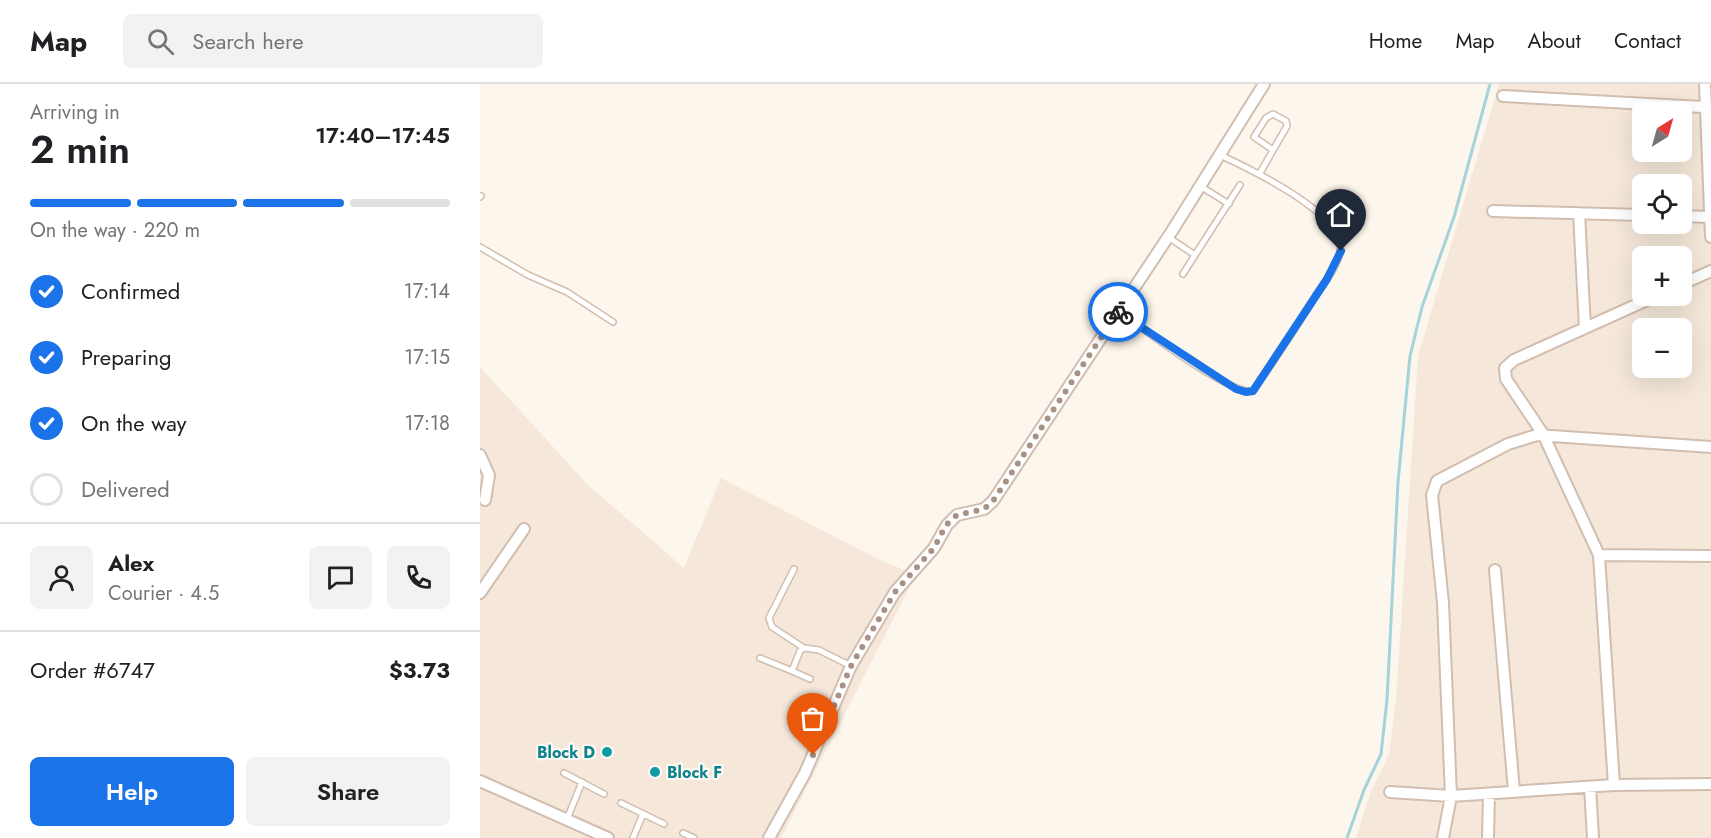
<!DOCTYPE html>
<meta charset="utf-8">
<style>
body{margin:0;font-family:Jost,sans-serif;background:#f2f2f2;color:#202124;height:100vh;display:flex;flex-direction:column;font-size:22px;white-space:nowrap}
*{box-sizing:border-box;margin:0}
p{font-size:20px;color:#757577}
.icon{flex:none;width:33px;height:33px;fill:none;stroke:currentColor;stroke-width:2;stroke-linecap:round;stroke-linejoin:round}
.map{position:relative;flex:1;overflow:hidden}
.panel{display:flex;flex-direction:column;background:#fff;width:480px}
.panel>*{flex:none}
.needle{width:39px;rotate:37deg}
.fabs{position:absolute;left:1152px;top:18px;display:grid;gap:12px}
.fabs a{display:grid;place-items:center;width:60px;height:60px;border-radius:9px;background:#fff;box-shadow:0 6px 24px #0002;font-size:30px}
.pin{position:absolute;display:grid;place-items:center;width:51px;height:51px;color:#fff;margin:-62px -26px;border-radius:50% 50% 50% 0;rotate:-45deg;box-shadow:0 0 6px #0007}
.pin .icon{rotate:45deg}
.courier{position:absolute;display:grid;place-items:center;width:60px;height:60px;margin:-30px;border:4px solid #1a73e8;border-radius:50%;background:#fff;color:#222;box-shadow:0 2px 8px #0007}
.headline em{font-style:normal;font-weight:600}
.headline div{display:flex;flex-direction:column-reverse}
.headline{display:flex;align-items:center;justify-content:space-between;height:102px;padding:0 30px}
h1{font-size:39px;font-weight:600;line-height:45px}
.bar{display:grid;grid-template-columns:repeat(4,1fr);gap:9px 6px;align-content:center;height:72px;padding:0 30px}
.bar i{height:8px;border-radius:4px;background:#e0e0e0}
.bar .on{background:#1a73e8}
.bar p{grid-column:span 4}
.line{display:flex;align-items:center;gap:15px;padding:0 30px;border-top:2px solid #e0e0e0}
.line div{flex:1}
.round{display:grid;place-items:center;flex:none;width:63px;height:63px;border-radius:9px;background:#f2f2f2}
ol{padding:0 30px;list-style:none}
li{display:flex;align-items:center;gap:18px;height:66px}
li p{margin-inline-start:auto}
li .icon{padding:6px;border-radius:50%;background:#1a73e8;color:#fff;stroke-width:4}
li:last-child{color:#757577}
li i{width:33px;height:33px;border:3px solid #e0e0e0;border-radius:50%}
.action{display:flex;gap:12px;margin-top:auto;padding:12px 30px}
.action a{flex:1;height:69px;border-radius:9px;background:#1a73e8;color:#fff;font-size:24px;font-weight:600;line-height:69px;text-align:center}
.action a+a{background:#f2f2f2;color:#202124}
header{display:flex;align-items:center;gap:36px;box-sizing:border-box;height:84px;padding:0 30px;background:#fff;border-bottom:2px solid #e0e0e0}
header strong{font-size:28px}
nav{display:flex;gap:33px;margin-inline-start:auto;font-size:21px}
.search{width:420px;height:54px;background:#f2f2f2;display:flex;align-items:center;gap:15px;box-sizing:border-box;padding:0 21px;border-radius:9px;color:#757577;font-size:22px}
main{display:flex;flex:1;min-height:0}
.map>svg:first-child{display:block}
.residential{fill:#f5e8da;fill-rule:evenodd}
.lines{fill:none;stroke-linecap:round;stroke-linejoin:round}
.stream{stroke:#a5d3da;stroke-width:3}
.lane-casing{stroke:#d1beb0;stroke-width:8}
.street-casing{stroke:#d1beb0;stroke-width:14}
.lane{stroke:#fff;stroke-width:5}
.street{stroke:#fff;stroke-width:10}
.done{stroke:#a89285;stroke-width:6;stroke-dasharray:0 10.8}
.route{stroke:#1a73e8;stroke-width:8}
.culture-dot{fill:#0f9aa8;stroke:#fffaf3;stroke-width:2}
.labels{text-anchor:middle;stroke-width:4.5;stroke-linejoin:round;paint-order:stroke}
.culture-label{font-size:16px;font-weight:bold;fill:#0d838f;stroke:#fffaf3;text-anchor:end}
</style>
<header>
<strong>Map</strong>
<div class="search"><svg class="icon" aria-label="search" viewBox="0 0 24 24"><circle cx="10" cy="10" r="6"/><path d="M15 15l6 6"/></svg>Search here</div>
<nav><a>Home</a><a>Map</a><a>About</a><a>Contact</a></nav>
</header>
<main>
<section class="panel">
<div class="headline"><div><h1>2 min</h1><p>Arriving in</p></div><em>17:40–17:45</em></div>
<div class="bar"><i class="on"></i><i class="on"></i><i class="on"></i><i></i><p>On the way · 220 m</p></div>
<ol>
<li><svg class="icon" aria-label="check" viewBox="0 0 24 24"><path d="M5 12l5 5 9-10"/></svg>Confirmed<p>17:14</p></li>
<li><svg class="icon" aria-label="check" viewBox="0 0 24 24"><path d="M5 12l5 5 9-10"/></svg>Preparing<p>17:15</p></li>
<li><svg class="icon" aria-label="check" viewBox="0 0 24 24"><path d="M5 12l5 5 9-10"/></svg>On the way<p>17:18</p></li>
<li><i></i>Delivered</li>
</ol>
<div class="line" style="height:108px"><a class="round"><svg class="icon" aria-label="person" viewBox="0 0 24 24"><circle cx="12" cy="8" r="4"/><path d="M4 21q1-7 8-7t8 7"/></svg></a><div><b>Alex</b><p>Courier · 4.5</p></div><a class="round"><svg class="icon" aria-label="chat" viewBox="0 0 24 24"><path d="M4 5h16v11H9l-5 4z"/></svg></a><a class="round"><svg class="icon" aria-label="phone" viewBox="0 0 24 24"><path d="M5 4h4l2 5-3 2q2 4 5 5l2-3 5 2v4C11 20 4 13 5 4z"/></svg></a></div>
<div class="line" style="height:78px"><div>Order #6747</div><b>$3.73</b></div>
<div class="action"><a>Help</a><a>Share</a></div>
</section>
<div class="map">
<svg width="1231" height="754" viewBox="0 0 1231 754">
<rect width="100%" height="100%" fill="#fdf6ec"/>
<path class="residential" d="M1019 0H1231V754H876L891 707 909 671 916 615 938 272ZM1162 28H1202V68H1162ZM1162 100H1202V140H1162ZM1162 172H1202V212H1162ZM1162 244H1202V284H1162Z
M0 283 108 401 204 484 241 394 396 474 436 491 301 754H0Z"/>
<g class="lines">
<path class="stream" d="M867 754 884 706 901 670 907 616 918 398 930 272 942 223 974 133 1010 0"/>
<g class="lane-casing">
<path id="lane" d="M780 89 807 42 806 37 793 30 786 34 774 53 793 66
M720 102 749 120
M0 113 1 112
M688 153 715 171 703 190
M0 163 48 191 87 208 133 238
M715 171 760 101
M638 227C662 244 750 311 773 307 795 275 816 244 836 211 844 199 858 182 860 167 866 130 768 84 740 71
M314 485 289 534 292 543 324 564
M280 574 312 587
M330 595 312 587 320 567 324 564 339 566 371 582
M84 689 124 710
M141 719 184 740
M87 735 102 698
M203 749 214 754
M153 754 163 730"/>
</g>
<g class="street-casing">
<path id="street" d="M1225 0 1231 153
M1023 12 1223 23
M1013 127 1162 131
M1099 129 1105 244
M1202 132 1229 133
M1202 200 1231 187
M0 371 9 391 5 416
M1119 471 1231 472
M1015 486 1034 707
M0 509 44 445
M0 697 128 754
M1134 701 1119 471 1063 350 1026 295 1025 284 1034 276 1176 212
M1110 703 1113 754
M910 708 971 712 1134 701 1231 700
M289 754 325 689 371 582 415 508 454 464 467 441 477 431 504 425 513 417 692 147 784 0
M963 754 971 712 963 519 952 411 957 397 1028 360 1057 351 1231 363
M1008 754 1009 710"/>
</g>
<use href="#lane" class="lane"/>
<use href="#street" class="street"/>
</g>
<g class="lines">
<path class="done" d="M333 671 371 582 415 508 454 464 466 441 477 431 504 425 513 417 638 228"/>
<path class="route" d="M638 228 756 305 766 308 773 307 847 195 861 167"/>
</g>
<g class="culture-dot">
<circle cx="127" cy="668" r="6"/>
<circle cx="175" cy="688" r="6"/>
</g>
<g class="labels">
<g class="culture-label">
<text x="115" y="674">Block D</text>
<text x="187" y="694" text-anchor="start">Block F</text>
</g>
</g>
</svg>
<div class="fabs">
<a><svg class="needle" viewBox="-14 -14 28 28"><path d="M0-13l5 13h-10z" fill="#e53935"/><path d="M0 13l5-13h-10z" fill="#757577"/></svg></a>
<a><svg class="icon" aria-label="locate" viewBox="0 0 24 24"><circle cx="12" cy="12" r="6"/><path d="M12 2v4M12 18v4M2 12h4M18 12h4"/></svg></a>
<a>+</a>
<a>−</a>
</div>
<div class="pin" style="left:333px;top:671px;background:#ea580c"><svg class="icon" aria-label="bag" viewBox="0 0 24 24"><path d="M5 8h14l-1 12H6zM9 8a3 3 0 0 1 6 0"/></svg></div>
<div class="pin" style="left:861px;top:167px;background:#1f2937"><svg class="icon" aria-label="home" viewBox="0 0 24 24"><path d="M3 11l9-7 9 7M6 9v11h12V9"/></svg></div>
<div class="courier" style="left:638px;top:228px"><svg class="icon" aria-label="bike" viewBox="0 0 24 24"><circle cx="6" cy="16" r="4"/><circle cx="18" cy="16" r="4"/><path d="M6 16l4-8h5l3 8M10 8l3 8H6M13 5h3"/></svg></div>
</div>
</main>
